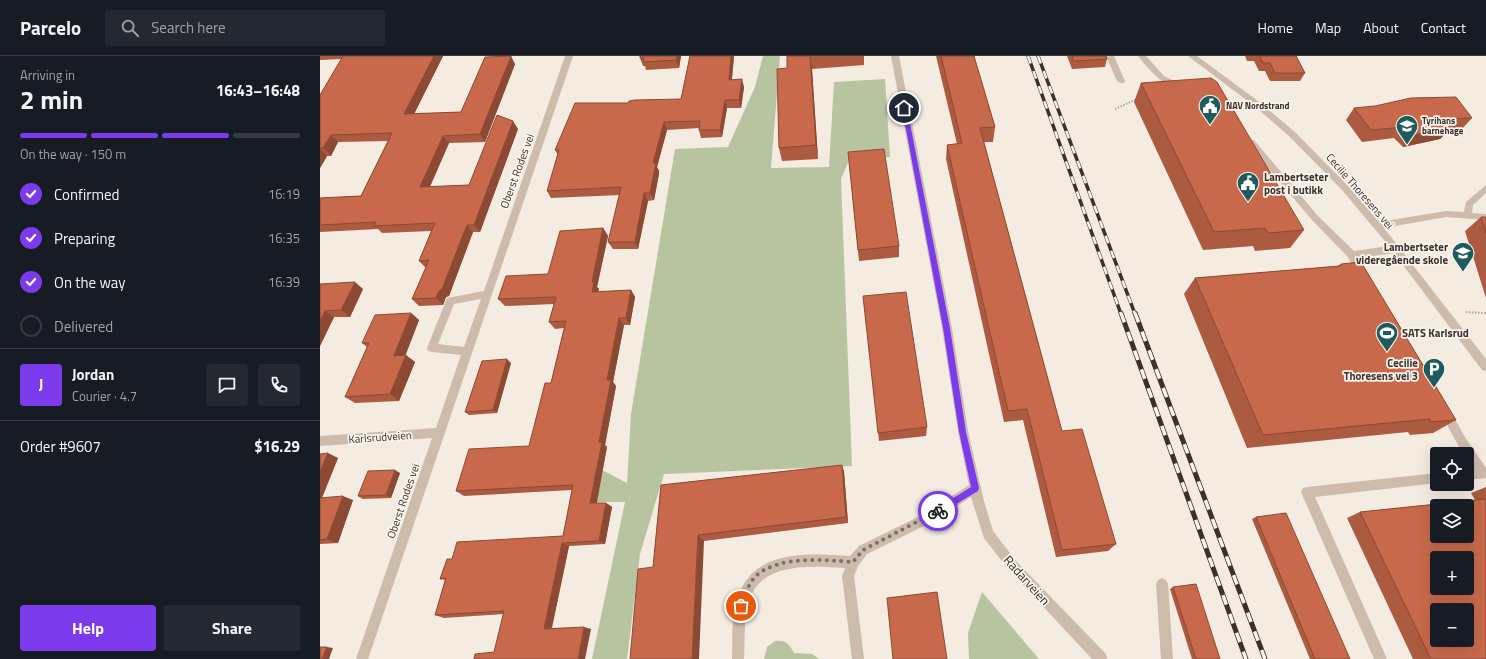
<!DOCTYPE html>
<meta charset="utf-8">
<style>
body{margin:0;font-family:"Titillium Web",sans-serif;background:#242831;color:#f1f3f6;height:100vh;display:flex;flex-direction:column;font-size:15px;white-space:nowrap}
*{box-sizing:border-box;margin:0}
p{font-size:13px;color:#9ea1a6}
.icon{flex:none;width:22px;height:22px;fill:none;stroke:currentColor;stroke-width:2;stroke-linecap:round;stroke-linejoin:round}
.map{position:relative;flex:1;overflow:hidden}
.details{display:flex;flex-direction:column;background:#171b24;width:320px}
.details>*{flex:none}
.fabs{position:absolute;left:1110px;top:391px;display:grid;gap:8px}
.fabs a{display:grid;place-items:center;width:44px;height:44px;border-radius:4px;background:#171b24;box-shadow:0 4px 16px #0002;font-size:20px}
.pin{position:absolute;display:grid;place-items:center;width:34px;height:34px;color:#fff;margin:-17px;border:2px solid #fff;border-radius:50%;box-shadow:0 1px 4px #0007}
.courier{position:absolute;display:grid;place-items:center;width:40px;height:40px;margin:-20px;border:3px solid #7c3aed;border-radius:50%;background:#fff;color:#222;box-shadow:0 1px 5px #0007}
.overview em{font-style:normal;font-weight:700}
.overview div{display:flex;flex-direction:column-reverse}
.overview{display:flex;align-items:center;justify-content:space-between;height:68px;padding:0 20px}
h1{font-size:26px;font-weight:700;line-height:30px}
.bar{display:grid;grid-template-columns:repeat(4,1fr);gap:6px 4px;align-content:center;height:48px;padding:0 20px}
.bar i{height:5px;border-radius:3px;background:#363941}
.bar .on{background:#7c3aed}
.bar p{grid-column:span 4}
.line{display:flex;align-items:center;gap:10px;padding:0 20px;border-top:1px solid #363941}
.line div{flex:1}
.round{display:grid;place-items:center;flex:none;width:42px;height:42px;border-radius:4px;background:#242831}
ol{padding:0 20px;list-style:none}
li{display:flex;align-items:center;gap:12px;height:44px}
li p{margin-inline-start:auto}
li .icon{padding:4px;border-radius:50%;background:#7c3aed;color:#fff;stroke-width:4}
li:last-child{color:#9ea1a6}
li i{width:22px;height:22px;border:2px solid #363941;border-radius:50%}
.primary-button{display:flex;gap:8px;margin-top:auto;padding:8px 20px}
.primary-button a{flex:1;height:46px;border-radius:4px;background:#7c3aed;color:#fff;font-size:16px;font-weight:700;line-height:46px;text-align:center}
.primary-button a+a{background:#242831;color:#f1f3f6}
header{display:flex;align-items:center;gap:24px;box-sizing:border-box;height:56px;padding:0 20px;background:#171b24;border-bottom:1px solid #363941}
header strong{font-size:19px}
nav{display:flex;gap:22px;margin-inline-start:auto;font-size:14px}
.search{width:280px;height:36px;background:#242831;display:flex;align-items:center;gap:10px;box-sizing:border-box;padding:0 14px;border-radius:4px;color:#9ea1a6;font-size:15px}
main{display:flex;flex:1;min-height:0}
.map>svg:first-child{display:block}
.green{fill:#b8c4a0}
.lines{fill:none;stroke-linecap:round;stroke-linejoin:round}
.path{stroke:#b9a596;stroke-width:2;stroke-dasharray:1.5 1.5;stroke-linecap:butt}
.minor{fill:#cdbbac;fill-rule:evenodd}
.rail-far1-casing{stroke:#3b302b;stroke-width:3.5}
.rail-casing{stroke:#3b302b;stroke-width:5}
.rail-far1{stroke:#fbf5ee;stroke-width:2.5;stroke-dasharray:8;stroke-linecap:butt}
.rail{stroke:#fbf5ee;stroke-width:3.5;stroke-dasharray:10;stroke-linecap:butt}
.wall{fill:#ac5a40}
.shaded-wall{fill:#8c4a34}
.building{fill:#c8694b;stroke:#8c4a34;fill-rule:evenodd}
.route{fill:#7c3aed}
.done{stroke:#7c716b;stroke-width:4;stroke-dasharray:0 7.2}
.labels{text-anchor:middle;stroke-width:3.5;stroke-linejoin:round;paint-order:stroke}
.far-poi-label{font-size:9px;font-weight:bold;fill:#3b302b;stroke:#fbf5ee;text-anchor:start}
.street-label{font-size:11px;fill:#3b302b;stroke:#fbf5ee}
.poi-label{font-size:11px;font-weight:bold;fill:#3b302b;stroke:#fbf5ee;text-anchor:start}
.near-street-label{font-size:13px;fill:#3b302b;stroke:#fbf5ee}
</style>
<header>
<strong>Parcelo</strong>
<div class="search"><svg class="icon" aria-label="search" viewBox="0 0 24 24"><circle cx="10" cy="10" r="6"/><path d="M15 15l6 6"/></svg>Search here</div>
<nav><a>Home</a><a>Map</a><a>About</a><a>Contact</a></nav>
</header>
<main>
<section class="details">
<div class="overview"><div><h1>2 min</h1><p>Arriving in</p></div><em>16:43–16:48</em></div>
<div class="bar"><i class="on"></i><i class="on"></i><i class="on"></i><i></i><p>On the way · 150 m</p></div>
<ol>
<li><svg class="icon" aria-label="check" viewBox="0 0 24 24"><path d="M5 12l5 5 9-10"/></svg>Confirmed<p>16:19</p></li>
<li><svg class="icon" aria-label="check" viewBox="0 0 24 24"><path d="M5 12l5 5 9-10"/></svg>Preparing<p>16:35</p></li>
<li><svg class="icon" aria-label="check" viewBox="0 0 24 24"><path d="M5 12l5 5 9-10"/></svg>On the way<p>16:39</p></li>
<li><i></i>Delivered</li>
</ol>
<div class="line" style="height:72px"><b class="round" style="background:#7c3aed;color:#fff">J</b><div><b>Jordan</b><p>Courier · 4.7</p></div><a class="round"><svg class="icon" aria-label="chat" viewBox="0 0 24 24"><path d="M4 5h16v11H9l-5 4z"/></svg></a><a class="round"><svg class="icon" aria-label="phone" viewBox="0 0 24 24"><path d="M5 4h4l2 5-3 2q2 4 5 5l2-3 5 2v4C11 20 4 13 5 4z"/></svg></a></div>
<div class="line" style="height:52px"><div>Order #9607</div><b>$16.29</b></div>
<div class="primary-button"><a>Help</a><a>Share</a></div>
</section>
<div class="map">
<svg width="1166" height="603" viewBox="0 0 1166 603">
<rect width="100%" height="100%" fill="#f4ebe1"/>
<path class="green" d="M443 0H460L451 112 509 111 514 26 565 23 570 101 529 104 521 123 532 410 344 418 320 498 307 603H272L305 446H255L262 421 284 415 307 427 311 358 355 93 408 91 435 31Z
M662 536 719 603H649L648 577Z
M455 585C466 584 469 588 474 597L492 598 499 603H444L447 591Z"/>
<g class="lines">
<path class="path" d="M795 53 817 43
M1146 256 1166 257"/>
<path class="minor" d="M245 0H253L48 603H36L112 382 0 390V380L116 372 141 299 112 296 108 295 107 292 127 242 164 235ZM161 243 144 291 118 288 134 248Z
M571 0H579L632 272 648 375 664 445 673 475 696 505 786 598 787 603H772L688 513 664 482 651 441 614 465 547 498 538 510 534 520 544 603H532L522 520 525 512C489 510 437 505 427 551 424 567 425 586 424 603H412C413 586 411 568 415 551 427 493 484 497 530 500L539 490 606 457 649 429 638 375 622 272Z
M786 0H794L805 25 804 27H801L797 25Z
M818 0H826L844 20 861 28V32C845 34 827 11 818 0Z
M868 0H877L938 45 975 76 1028 130 1059 166 1126 155 1144 156 1146 146 1166 129V137L1153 149 1152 157 1166 158V164L1126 161 1064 172 1166 303V315L1162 314 1074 197 1038 202 1045 218 1043 221H1037L1028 201 992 164 928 88V84H934L998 160 1034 195 1069 190 1022 134 969 80 933 49Z
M1125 351 1129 353 1145 381 1166 412V422L1147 424V414L1153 413 1147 404V398H1143L1120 356 1121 353Z
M1117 417V427L995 441 1067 603H1054L981 436 983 432 987 431Z
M842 522 846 524 848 528 853 603H841L836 528 838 524Z"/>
<g class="rail-far1-casing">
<path id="rail-far1" d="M708 0 801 258
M718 0 815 258"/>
</g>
<g class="rail-casing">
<path id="rail" d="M801 257 926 603
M815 257 945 603"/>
</g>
<use href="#rail-far1" class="rail-far1"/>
<use href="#rail" class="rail"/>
</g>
<path class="wall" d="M0 0H123L94 58 141 56 195 8 165 86 129 87 110 131 149 129 198 73 160 176H153L129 240 126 241 123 249 99 250 92 243 106 212 99 205 111 175 62 177 58 173 0 176V142L41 140 68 85 18 86 11 100H7L0 112V39L22 3 0 4Z
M361 0 359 12 326 14 325 10H323L320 2Z
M370 0H414L412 23 424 31 421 52H407L402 81 381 82 379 74V72L347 74 337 111 339 115V118L334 144 328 145 318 193H293L288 186 300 139 231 142 227 135 238 99 235 94 308 47 361 43Z
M467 0H544V9L492 13 498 103 462 105 459 92 467 12Z
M616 0H654L675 71 673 86H664L742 375 796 488 788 495 736 501 703 364 684 366 626 103 627 89 637 88Z
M747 0H786L787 3 785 11 752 13Z
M925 0H976L985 17 980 25H950L945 15H939L934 5H927Z
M821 27 984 174 970 192 935 195 933 190 883 194 814 46Z
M1034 52 1152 62 1141 74 1128 75 1120 83 1083 91 1074 82 1042 86 1026 64Z
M528 96 579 190V201L539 205Z
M1161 161H1166V242L1145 175Z
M283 172 288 180 277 231 279 233 278 236 311 234 315 241 310 269H304L293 326 296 330 285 389 287 391 276 447H286L292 451 285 488 249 490 232 572 271 573 174 596 184 558 124 562 115 559 125 524 120 523 132 503 243 480 252 434 144 440 136 435 209 390 231 327 244 272 235 273 229 266 234 248 185 250 178 243 228 218Z
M1021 208 1136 364 1113 377 1090 379 1088 376 927 392 864 238 875 222 1018 210Z
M0 228 43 233 30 261H14L0 290Z
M543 240 607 371 606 380 559 385Z
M91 257 99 264 85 299 95 306 79 345 35 347 25 341 47 291 42 287Z
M191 307 177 357 149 359 145 356Z
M0 398 18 402 2 442 33 444 18 487 0 488Z
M522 409 524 416 528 467 384 485 333 511 341 429Z
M80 417 71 442 43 443 38 440Z
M1166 431V603H1093L1027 462 1040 456 1155 444 1151 437Z
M936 461 1030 603H990L932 463Z
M853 531 900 603H872L850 533Z"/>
<path class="shaded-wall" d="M114 0H123L90 66 84 58Z
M191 0 195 8 165 86 160 78Z
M357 0H361L359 12 356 4Z
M411 0H414L411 31 409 24Z
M490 0 492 13 498 103 496 89Z
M422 23 424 31 421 52 419 44Z
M405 44 407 52 402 81 400 74Z
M193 65 198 73 160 176 154 169Z
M344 66 347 74 337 111 339 115V118L334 144 330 137 333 107Z
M1131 72 1120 83 1083 91 1093 79Z
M11 79 18 86 11 100 3 92Z
M123 80 129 87 106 139 100 131Z
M0 92 7 100 0 112Z
M324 137 328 145 318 193 315 186Z
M147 169 153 176 129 240 126 241 123 249 116 242Z
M283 172 288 180 277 231 279 233 276 243 272 236V226Z
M35 226 43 233 30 261 21 254Z
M311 234 315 241 310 269 306 262Z
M5 255 14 261 0 290V265Z
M91 257 99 264 83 306 74 300Z
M299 262 304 269 293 326 296 330 285 389 287 391 276 452 270 447 287 324Z
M86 299 95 306 79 345 70 338Z
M187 303 191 307 177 357 173 354Z
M8 397 18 402 0 446V416Z
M522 409 524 416 528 467 526 461Z
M75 414 80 417 71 442 66 439Z
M23 440 33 444 18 487 7 483Z
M286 447 292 451 285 488 279 485Z
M378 479 384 485 379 603H372Z
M242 487 249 490 231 575 224 573Z
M264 571 271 573 265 603H258Z
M7 591 13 592 9 603H2Z"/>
<path class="building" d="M23 0H114L84 58 141 56 165 1 191 0 160 78 123 80 100 131 149 129 177 59 193 65 154 169H147L122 233 119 235 116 242 92 243 109 204 99 205 115 167 54 170 56 166 0 169V142L41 140 72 77 11 79 3 92H0V39Z
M320 0H357L356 4 323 6 324 2H320Z
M370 0H411L409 24 422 23 419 44H405L400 74H379L380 65 344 66 333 107H336L335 111 330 137H324L315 186H288L301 131 227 135 239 94H235L255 47H308L309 45 315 44 361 43Z
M467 0H490L496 89 459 92 457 13 467 12Z
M621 0H654L675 71 660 72 742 375 762 373 796 488 742 494 707 353 688 355 627 89 642 87Z
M752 0H786L787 3 754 5Z
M940 0H976L985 17H955L950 7H943Z
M891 22 897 26 984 174 948 177 945 172 894 176 821 27Z
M1136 41 1152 62 1123 63 1131 72 1093 79 1084 71 1051 74 1034 52 1055 50 1091 42Z
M564 93 579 190 538 194 528 96Z
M1161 161H1166V177Z
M283 172 272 226H274L272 236 311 234 306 262H299L287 324H291L279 386H282L270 447H286L279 485 242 487 224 573 264 571 258 603H154L155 598 174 596 184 555 115 559 126 522 120 523 127 503H132L137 486 243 480 253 429 136 435 149 393 209 390 225 327H231L246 265 229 266 236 241 178 243 186 220 228 218 240 175Z
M1041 206 1136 364 1111 366 1110 363 943 379 875 222 1020 210 1021 208Z
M35 226 21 254 5 255 0 265V228Z
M586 236 607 371 558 377 543 240Z
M91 257 74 300 86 299 70 338 25 341 49 287H42L55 259Z
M187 303 173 354 145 356 162 305Z
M8 397 0 416V398Z
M522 409 526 461 378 479 372 603H310L318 513 333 511 341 429Z
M75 414 66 439 38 440 48 415Z
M23 440 7 483 0 484V442Z
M1166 443V603H1111L1040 456ZM1117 450H1147V480H1117ZM1117 502H1147V532H1117ZM1117 554H1147V584H1117Z
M966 457 1030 603H995L936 461Z
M876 528 900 603H876L853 531Z
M617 536 627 603H573L567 542Z
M0 591H7L2 603H0Z"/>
<path class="route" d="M584 50 587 52 630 272 646 376 659 432 658 435 618 459 614 455 616 453 651 431 639 376 623 272 582 52Z"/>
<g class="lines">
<path class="done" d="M421 550C425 539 428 528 436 520 458 499 506 504 533 506L543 494 618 455"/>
</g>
<defs>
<g id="civic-pin" transform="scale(1.15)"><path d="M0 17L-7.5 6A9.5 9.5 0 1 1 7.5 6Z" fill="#1f5a5e" stroke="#fbf5ee"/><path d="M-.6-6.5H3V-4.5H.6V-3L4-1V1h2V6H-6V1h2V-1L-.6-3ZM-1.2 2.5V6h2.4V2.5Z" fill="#fff"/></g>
<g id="school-pin" transform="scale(1.15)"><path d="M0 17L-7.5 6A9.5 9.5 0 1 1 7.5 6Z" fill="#1f5a5e" stroke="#fbf5ee"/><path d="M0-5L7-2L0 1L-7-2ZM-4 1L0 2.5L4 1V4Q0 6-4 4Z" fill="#fff"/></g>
<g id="stadium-pin" transform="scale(1.15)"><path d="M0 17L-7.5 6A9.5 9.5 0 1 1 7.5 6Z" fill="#1f5a5e" stroke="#fbf5ee"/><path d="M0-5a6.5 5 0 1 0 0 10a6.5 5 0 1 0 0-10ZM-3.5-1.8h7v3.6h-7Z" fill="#fff"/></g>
<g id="parking-pin" transform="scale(1.15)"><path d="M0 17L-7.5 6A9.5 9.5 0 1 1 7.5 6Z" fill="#1f5a5e" stroke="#fbf5ee"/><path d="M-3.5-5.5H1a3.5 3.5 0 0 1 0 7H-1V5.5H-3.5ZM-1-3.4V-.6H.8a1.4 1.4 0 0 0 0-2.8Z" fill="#fff"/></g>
</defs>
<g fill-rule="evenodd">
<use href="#civic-pin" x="890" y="50"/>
<use href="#school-pin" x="1087" y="70"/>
<use href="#civic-pin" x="928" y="127"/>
<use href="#school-pin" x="1143" y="197"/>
<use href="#stadium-pin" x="1067" y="277"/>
<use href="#parking-pin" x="1114" y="313"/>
</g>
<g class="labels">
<g class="far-poi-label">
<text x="906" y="53">NAV Nordstrand</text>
<text x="1102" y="68">Tyrihans<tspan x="1102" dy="10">barnehage</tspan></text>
</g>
<g class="street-label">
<text transform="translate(197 115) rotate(-70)" y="4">Oberst Rodes vei</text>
<text transform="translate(1040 135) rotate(49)" y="4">Cecilie Thoresens vei</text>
<text transform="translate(60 381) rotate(-4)" y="4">Karlsrudveien</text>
<text transform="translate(83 445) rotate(-71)" y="4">Oberst Rodes vei</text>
</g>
<g class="poi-label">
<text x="944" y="125">Lambertseter<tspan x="944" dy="13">post i butikk</tspan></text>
<text x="1128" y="195" text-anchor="end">Lambertseter<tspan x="1128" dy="13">videregående skole</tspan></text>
<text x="1082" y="281">SATS Karlsrud</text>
<text x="1098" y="311" text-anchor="end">Cecilie<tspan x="1098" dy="13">Thoresens vei 3</tspan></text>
</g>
<g class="near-street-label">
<text transform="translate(707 524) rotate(48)" y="5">Radarveien</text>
</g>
</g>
</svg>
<div class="fabs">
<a><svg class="icon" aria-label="locate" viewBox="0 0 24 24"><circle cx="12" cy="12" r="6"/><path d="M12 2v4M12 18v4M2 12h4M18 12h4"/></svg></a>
<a><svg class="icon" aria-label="layers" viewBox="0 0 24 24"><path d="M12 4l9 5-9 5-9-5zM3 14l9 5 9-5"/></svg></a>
<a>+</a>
<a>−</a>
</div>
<div class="pin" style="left:421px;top:550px;background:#ea580c"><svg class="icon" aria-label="bag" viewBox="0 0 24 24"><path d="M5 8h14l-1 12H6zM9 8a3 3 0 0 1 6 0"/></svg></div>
<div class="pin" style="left:584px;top:52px;background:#1f2937"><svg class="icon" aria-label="home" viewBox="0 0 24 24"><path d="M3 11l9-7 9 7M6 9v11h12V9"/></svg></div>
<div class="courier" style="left:618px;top:455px"><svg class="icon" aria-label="bike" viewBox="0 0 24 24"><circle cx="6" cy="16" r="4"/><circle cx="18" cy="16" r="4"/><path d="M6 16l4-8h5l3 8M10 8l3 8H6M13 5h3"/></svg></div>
</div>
</main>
